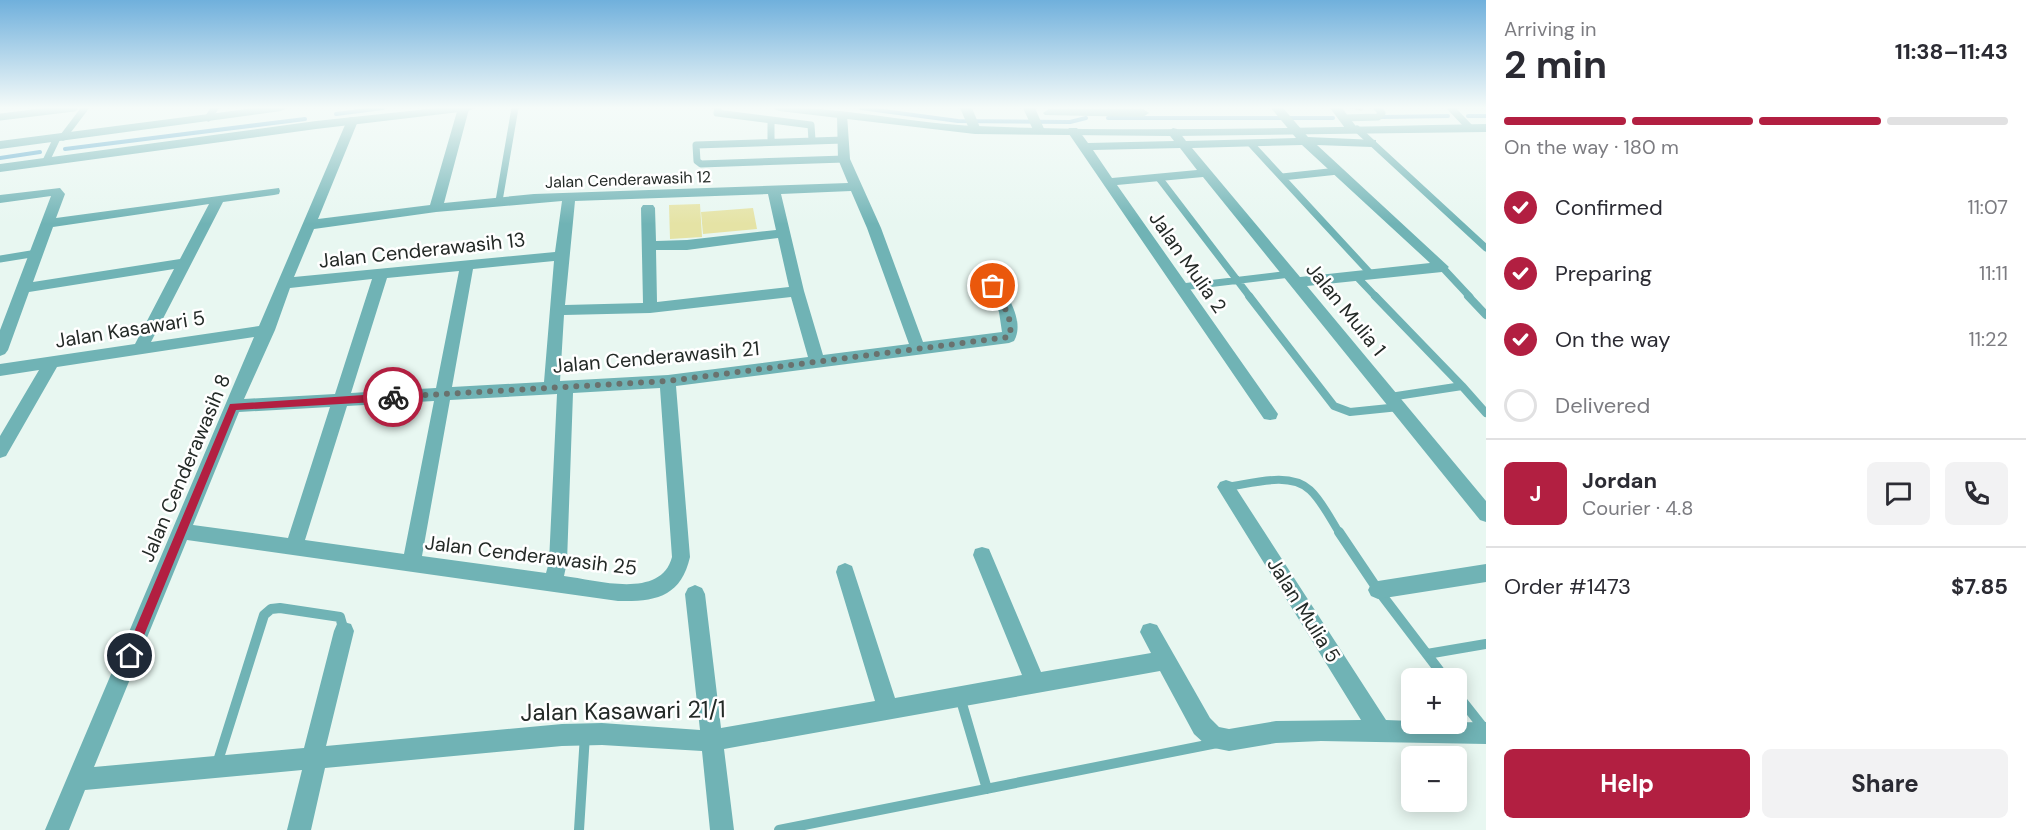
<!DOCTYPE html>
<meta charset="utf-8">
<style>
body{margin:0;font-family:"DM Sans",sans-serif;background:#f2f2f3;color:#2b2b33;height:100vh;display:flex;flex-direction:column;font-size:22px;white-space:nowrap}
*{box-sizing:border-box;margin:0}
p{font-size:20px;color:#7c7c81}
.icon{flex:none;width:33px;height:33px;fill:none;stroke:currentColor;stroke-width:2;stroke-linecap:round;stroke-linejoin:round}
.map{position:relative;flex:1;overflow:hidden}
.sheet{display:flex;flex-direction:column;background:#fff;width:540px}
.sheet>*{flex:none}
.controls{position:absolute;left:1401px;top:668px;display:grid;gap:12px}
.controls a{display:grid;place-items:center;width:66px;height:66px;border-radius:9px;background:#fff;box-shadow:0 3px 15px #0003;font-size:30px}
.pin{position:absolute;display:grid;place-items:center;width:51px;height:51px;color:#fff;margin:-26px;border:3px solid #fff;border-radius:50%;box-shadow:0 2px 6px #0007}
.courier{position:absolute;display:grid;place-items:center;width:60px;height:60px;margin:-30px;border:4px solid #b21f41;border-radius:50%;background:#fff;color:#222;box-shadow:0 2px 8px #0007}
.overview em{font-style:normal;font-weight:700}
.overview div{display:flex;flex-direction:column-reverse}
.overview{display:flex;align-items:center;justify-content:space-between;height:102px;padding:0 18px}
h1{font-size:39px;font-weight:700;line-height:45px}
.bar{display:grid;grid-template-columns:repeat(4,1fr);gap:9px 6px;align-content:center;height:72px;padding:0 18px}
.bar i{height:8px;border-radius:4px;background:#e1e1e2}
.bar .on{background:#b21f41}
.bar p{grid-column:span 4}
.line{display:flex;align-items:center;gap:15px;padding:0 18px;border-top:2px solid #e1e1e2}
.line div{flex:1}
.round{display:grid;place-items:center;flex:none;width:63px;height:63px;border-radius:9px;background:#f2f2f3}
ol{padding:0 18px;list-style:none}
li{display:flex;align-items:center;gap:18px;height:66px}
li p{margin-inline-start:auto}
li .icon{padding:6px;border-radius:50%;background:#b21f41;color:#fff;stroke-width:4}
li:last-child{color:#7c7c81}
li i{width:33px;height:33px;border:3px solid #e1e1e2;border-radius:50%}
.action{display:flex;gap:12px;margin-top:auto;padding:12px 18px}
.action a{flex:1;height:69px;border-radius:9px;background:#b21f41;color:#fff;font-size:24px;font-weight:700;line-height:69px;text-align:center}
.action a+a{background:#f2f2f3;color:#2b2b33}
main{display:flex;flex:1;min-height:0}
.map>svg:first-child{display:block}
.green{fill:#e5e3a5}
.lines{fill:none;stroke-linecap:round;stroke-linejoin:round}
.stream{stroke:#5ca9cb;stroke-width:4}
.service-far2{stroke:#70b3b5;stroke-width:7}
.service-far1{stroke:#70b3b5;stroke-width:8}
.service{stroke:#70b3b5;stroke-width:10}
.minor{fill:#70b3b5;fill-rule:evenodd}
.tertiary{fill:#70b3b5;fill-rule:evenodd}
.wall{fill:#a6aea3}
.route{fill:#b21f41}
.done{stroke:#69726e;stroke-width:6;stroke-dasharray:0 10.8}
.labels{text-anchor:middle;stroke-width:5;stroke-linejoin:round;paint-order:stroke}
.far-street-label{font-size:16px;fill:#242a27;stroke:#fff}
.street-label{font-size:20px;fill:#242a27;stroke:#fff}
.near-street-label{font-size:24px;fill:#242a27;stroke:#fff}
</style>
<main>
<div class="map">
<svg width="1486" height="830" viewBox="0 0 1486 830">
<rect width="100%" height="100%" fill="#e8f7f1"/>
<path class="green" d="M700 204 702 237 670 239 669 205Z
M753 208 757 229 703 234 701 212Z"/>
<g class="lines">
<path class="stream" d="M861 108 958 121 1070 122 1086 118
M336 114 383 108
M1468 116H1486
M1379 117 1448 116
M1108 118H1333
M65 149 305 119
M0 158 40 152"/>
<path class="service-far2" d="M718 108 717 113 811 125 812 140
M1451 108 1469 127
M0 117 74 108
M208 118 215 108
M1344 118 1378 117 1382 113 1377 108
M771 120V142
M1357 129 1486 248
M63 137 85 108
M843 140 696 145 697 161 701 164 844 159
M1251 144 1371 274
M46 161 57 138
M1282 177 1338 171
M1159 178 1250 297
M499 201 515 108
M0 259 37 253
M1442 267 1470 297
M1356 276 1376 297
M1182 287 1290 274"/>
<path class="service-far1" d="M1249 296 1334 406 1350 412 1399 407
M1375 296 1462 386 1390 397
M1468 296 1486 315
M1462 386 1486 413
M1226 487C1251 484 1289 471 1310 490 1322 501 1331 520 1340 534"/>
<path class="service" d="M1339 532 1378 590 1445 678
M1427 654 1486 644
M1456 693 1486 731
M960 697 987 789
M217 764 264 615 271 609 280 608 340 617 344 631
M579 830 585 735
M779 830 1217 743"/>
<path class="minor" d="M255 108H287L281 111 0 149V141Z
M458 108 469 109 444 203 534 194 848 183 838 159 837 116 839 114H847L850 159 881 228 923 342 1002 332 999 312 978 270 985 265 990 267C1001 286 1027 318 1014 341L1009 343 676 386 690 557C681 597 655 602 618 601L187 540 94 767 304 748 334 631 337 624 344 622 351 624 354 631 326 746 562 724 602 723 700 730 685 594 688 588 695 585 702 588 705 594 721 728 875 701 836 572 838 566 845 563 852 566 854 572 895 698 1022 675 973 555 975 549 982 547 989 549 1041 672 1151 653 1140 632 1143 625 1150 623 1157 625 1210 718 1219 727 1229 729 1276 721 1361 720 1220 492 1217 487 1220 482 1226 480 1232 482 1386 720 1412 721V723L1486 722V744L1321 741 1276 743 1229 751 1214 748 1206 745 1194 734 1160 671 724 749 734 830H710L702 751 602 745 562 746 325 768 311 830H287L302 770 85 790 69 830H45L254 337 57 367 6 456 0 458V436L39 370 0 376V364L135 344 174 269 29 292 8 350 5 354 0 356V330L51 196 0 203V195L60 188 65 194 56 218 279 188 280 191 279 194 274 195 223 202 151 342 259 326 348 118 352 117 358 121 318 219 430 205ZM851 191 867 228 909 344 823 355 804 291 781 194ZM768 194 776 230 687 240 656 241 655 208 653 205H643L641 208 643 303 565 305 575 201ZM562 201 555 252 294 277 314 229 436 212ZM209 204 180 259 33 282 53 227ZM778 238 789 287 657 302 656 250H687ZM554 261 544 382 452 387 473 269ZM459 271 436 388 351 393 387 278ZM372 279 335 394 244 399 275 330 290 288ZM791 297 808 357 668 375 560 381 564 315 650 313ZM660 388 672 557C661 600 596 580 564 576L567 562 573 393ZM557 394 549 562 546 573 422 556 450 400ZM434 401 404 554 305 540 347 406ZM330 407 288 538 193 525 239 412Z
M960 108H972L981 130 979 133H971Z
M1023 108H1035L1045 131 1043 134H1035Z
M1271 108H1283L1308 137 1376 140V146L1372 147 1317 145 1449 267 1442 272 1307 286 1486 501V522L1480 520 1203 177 1117 185 1278 414 1276 419 1270 420 1264 419 1067 131 1069 128H1077L1088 143 1174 141 1167 132 1173 128 1177 129 1186 141 1296 138ZM1302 145 1430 263 1300 277 1192 148ZM1180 148 1197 170 1112 178 1093 150Z
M1330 108H1342L1358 129 1356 132H1348Z
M1049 109H1143L1149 113 1143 117 1045 115 1043 113Z
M1486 564V582L1378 599 1371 596 1368 590 1371 584 1378 581Z"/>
<path class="tertiary" d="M437 108H474L468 111 316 129 0 172V164L316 121Z
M773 108C842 106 909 124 977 126 1146 133 1317 127 1486 124V132L1173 136 975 134 779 111Z"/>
</g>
<path class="wall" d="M1349 108H1364L1362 111Z"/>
<linearGradient id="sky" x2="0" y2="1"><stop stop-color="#70b0dc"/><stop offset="0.48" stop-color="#f5fbf9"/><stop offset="1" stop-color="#f5fbf9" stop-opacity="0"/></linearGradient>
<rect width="1486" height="224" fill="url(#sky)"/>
<path class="route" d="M393 393 397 397 393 401 236 410 134 660H125L124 656 230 404Z"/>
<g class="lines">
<path class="done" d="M393 397 668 381 1009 337C1015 320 1001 302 993 286"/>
</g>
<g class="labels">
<g class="far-street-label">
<text transform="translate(628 179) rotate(-2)" y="6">Jalan Cenderawasih 12</text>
</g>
<g class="street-label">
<text transform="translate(422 250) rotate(-6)" y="7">Jalan Cenderawasih 13</text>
<text transform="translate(1188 262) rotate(55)" y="7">Jalan Mulia 2</text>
<text transform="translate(1346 309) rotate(51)" y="7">Jalan Mulia 1</text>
<text transform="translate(130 329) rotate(-9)" y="7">Jalan Kasawari 5</text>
<text transform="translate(656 357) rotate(-5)" y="7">Jalan Cenderawasih 21</text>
<text transform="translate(185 468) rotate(-67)" y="7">Jalan Cenderawasih 8</text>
<text transform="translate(531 555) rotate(7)" y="7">Jalan Cenderawasih 25</text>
<text transform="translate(1304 610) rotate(58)" y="7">Jalan Mulia 5</text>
</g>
<g class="near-street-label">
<text transform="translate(623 711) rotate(-1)" y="8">Jalan Kasawari 21/1</text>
</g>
</g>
</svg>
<div class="controls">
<a>+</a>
<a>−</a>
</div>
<div class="pin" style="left:993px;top:286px;background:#ea580c"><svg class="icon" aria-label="bag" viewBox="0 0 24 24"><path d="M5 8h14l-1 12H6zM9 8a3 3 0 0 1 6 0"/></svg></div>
<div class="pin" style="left:130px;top:656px;background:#1f2937"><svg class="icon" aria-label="home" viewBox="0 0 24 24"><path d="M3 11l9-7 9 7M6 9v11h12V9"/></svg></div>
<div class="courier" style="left:393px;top:397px"><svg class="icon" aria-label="bike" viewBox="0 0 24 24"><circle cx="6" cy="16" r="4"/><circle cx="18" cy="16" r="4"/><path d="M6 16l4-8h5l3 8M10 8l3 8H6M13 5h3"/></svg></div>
</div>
<section class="sheet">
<div class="overview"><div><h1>2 min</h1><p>Arriving in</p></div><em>11:38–11:43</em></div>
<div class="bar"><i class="on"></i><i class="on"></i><i class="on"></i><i></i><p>On the way · 180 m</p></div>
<ol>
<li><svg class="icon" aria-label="check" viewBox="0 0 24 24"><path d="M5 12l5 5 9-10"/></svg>Confirmed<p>11:07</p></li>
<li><svg class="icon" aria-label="check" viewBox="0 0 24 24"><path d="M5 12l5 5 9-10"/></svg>Preparing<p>11:11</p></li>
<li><svg class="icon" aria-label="check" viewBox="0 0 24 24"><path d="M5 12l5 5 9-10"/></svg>On the way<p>11:22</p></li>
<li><i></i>Delivered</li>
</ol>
<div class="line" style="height:108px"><b class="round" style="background:#b21f41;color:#fff">J</b><div><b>Jordan</b><p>Courier · 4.8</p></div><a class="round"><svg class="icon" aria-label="chat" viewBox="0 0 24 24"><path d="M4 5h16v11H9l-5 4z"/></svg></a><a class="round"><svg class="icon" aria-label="phone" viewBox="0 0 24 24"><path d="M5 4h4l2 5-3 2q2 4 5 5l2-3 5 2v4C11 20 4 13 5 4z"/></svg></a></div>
<div class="line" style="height:78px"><div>Order #1473</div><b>$7.85</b></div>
<div class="action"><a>Help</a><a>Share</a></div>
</section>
</main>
